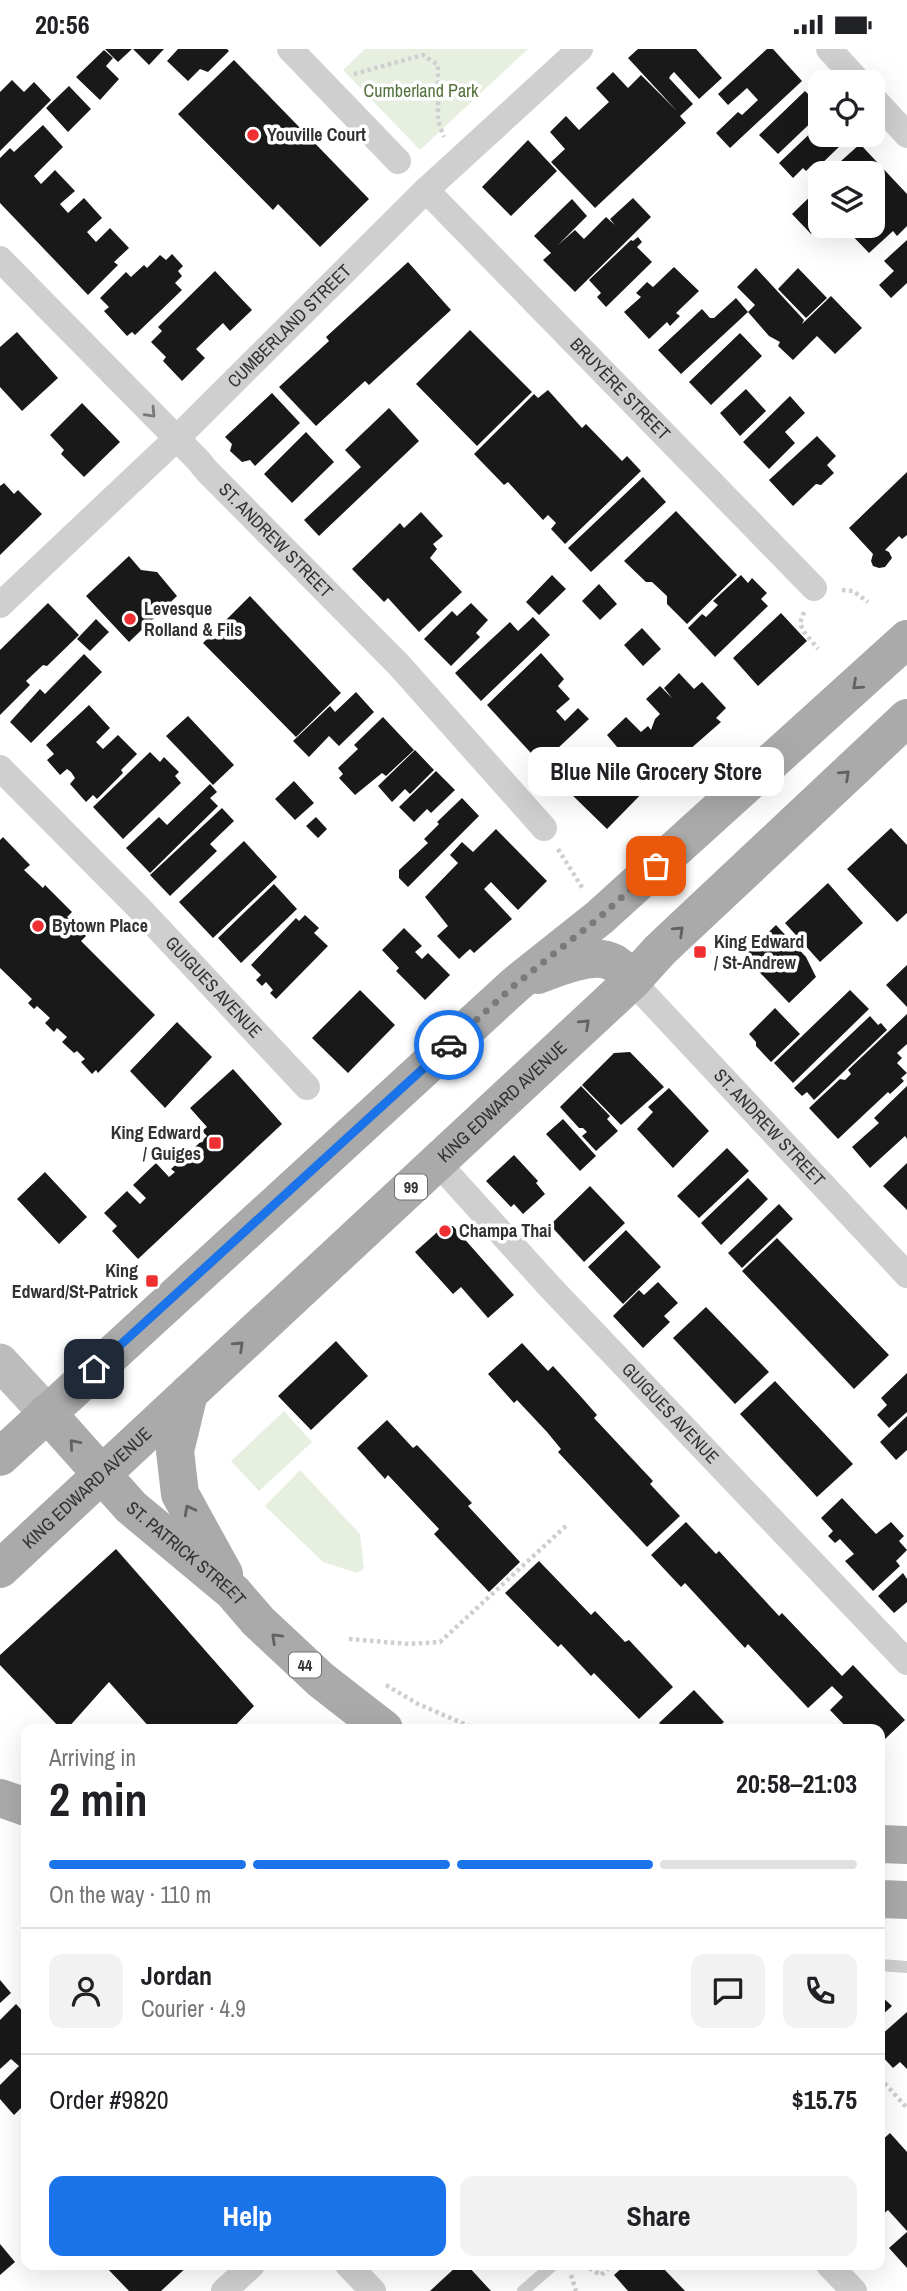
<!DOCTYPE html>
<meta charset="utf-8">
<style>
body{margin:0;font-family:"Archivo Narrow",sans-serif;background:#f2f2f2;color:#202124;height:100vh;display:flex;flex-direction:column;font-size:26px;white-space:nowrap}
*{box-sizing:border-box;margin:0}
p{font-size:23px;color:#757577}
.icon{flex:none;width:38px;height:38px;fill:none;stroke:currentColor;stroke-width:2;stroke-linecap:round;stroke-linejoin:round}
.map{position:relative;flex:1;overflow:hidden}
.sheet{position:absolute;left:21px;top:1675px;width:864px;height:546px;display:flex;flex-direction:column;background:#fff;border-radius:14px;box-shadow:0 7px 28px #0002}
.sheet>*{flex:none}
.tools{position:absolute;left:808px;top:21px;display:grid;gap:14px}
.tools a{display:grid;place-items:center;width:77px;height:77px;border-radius:14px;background:#fff;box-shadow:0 7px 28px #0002;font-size:35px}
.pin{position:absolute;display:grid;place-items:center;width:60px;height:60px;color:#fff;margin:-30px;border-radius:14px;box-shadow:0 4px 10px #0006}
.courier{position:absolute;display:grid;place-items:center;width:70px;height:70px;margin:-35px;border:5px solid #1a73e8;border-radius:50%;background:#fff;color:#222;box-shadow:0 2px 9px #0007}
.bubble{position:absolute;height:49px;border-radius:14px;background:#fff;box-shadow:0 7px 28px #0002;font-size:23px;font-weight:700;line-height:49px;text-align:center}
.summary em{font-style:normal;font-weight:700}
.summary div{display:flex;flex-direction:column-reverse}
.summary{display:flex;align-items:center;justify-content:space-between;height:119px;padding:0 28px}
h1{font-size:46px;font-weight:700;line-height:52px}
.bar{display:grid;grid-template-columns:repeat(4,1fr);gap:10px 7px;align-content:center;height:84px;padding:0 28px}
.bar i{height:9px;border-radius:5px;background:#e0e0e0}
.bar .current{background:#1a73e8}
.bar p{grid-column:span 4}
.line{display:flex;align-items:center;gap:18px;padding:0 28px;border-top:2px solid #e0e0e0}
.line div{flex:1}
.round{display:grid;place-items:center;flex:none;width:74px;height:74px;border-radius:14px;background:#f2f2f2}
.cta{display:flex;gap:14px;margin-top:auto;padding:14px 28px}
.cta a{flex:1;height:80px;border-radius:14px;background:#1a73e8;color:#fff;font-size:28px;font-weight:700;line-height:80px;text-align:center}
.cta a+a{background:#f2f2f2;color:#202124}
.status{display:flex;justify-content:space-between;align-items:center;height:49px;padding:0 35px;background:#fff;direction:ltr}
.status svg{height:19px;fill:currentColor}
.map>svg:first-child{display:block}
.green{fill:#e7efe0}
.building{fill:#191919}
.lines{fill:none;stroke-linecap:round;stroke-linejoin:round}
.path{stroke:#cfcfcf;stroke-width:4.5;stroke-dasharray:3.5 3.5;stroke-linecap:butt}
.service{stroke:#cfcfcf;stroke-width:12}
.minor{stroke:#cfcfcf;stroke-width:26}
.secondary{stroke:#bcbcbc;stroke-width:37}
.primary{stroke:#aaa;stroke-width:38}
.oneway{stroke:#797979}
.oneway2{stroke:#626262}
.done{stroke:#7a7a7a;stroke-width:7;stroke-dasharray:0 12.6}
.route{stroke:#1a73e8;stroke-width:9}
.poi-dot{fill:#ef2f32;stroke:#fff;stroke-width:2.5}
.labels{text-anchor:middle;stroke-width:7;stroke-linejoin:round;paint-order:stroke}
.shield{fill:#fff;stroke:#707070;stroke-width:2}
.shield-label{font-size:16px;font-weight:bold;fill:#323232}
.park-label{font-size:18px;fill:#52713c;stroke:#fff}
.poi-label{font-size:18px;font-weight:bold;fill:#323232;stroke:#fff;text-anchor:start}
.street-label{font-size:18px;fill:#323232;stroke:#fff}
</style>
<div class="status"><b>20:56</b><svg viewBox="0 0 49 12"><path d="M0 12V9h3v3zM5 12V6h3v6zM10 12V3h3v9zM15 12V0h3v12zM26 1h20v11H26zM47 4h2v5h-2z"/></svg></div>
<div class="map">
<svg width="907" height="2242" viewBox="0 0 907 2242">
<rect width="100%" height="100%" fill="#fff"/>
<path class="green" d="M365 0H528L420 101 343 21Z
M284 1362 312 1393 259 1442 231 1412Z
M300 1421 360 1485 364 1520 357 1524 323 1513 265 1457Z"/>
<path class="building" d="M105 0H132L118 13Z
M133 0H164L149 16Z
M178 0H227L229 2 208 23 200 20 188 32 167 12Z
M638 0H696L722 29 699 50 674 23 671 26 669 29 693 55 680 67 686 74 595 159 551 113 565 100 550 83 566 67 579 81 609 53 596 39 613 23 628 39 641 26 677 62 628 9Z
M767 0H773L802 32 730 99 716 84 738 63 742 66 758 51 747 39 728 56 718 45Z
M104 1 113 9 106 17 119 30 100 51 76 28Z
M234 11 369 150 320 198 278 155 273 161 178 65Z
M12 31 24 43 34 33 51 51 0 102V43Z
M69 37 91 60 68 83 46 59Z
M805 42 821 58V64L778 105 759 86Z
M821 74V86H831L841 96 815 121 811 117 806 122 803 119 793 129 779 114Z
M43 76 63 98 34 127 41 135 55 121 75 142 60 155 68 164 84 149 102 169 87 183 96 193 110 179 129 199 114 213 118 216 88 246 0 154V109L10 99 14 103Z
M528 91 557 122 511 167 482 138Z
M860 95 907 145V177L897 187 893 182 869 204 846 180 849 177H873V124H834L831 121Z
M819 139 821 141V176L811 185 792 165Z
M633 149 651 168 575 243 543 211 551 204 534 187 572 150 587 167 558 196 575 181 584 190 606 168 615 176 610 170Z
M638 188 642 193 637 198 652 213 606 258 597 248 601 244 589 231 631 191 633 192Z
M907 191V234L891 249 879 236 894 222 884 212Z
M172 205 183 217 178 222 182 227 175 234 182 241 135 286 132 283 127 287 104 262 109 258 100 249 126 223 131 228 144 216 147 219 160 206 166 211Z
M408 213 451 261 369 336 365 332 316 377 279 338 329 292 326 288Z
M674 218 699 242 676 264 680 267 670 277 667 273 649 290 624 263 641 248 636 244 647 233 653 238Z
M756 219 804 271 802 275 831 247 862 279 835 305 817 287 793 311 778 297 780 293 769 287 748 263 755 256 737 238Z
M798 219 827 249 806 269 778 240Z
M215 222 252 261 230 282 223 274 196 300 205 309 182 332 163 312 166 308 151 293 162 282 158 278Z
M736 249 748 263 681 325 658 301 702 260 710 269H714Z
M470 281 532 343 477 397 416 335Z
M17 283 58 329 22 362 0 338V298Z
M740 284 762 307 711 356 689 333Z
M746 340 766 362 740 387 720 364Z
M548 341 582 379 586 375 622 412 627 407 641 422 565 495 551 480 556 474 548 466 543 471 508 433 504 436 474 405 534 345 538 349Z
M272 344 300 374 255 417 250 411 242 413 230 402 232 395 225 388Z
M790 347 805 364 785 383 795 394 769 420 743 393Z
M82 354 120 393 84 428 61 405 64 401 50 386Z
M389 359 419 392 319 487 304 471 361 418 345 401Z
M306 383 334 413 292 454 264 425Z
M817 387 836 407 827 416 834 424 821 436 816 435 793 457 769 431Z
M907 423V486L902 490 899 487 885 501 889 503 892 509 885 518 879 519 873 517 871 512 873 505 849 479Z
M643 428 666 453 591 523 568 499Z
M4 434 14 445 18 441 42 465 0 506V437Z
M676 462 737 526 687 575 667 555V547L652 533H646L624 512Z
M421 463 443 487 433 495 437 500 430 509 462 543 419 583 388 549 384 553 352 520 400 474 404 479Z
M129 507 141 521 157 523 177 547 129 593 86 547Z
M552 526 566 540 539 566 526 553Z
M741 526 748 534 752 529 767 544 761 550 768 557 715 608 688 579 702 565 706 568 718 556 713 552Z
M599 535 617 555 600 571 582 552Z
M250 547 341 644 296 688 203 594Z
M48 554 79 586 47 617 43 616 26 632 30 636 0 666V601Z
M471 554 488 571 476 584 480 588 451 617 424 590 452 562 457 567Z
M781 564 807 592 758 637 733 609Z
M533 568 550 586 481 652 455 624 510 573 518 582Z
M96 570 109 583 90 602 77 590Z
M642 579 661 600 643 617 624 596Z
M541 604 564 630 558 637 570 650 556 662 565 672 578 659 589 670 541 715 487 656Z
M84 605 102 623 31 694 10 673 40 640 45 645Z
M679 624 694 640 702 633 726 659 716 669 721 673 656 730 607 780 566 740 599 707 617 724 621 720 627 727 640 714 628 701 623 705 607 686 626 668 641 683 648 677 651 681 655 670 660 665 646 650 660 637 672 649 664 639Z
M356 643 374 663 339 697 329 687 309 708 293 692 330 657 335 663Z
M89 656 110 679 96 693 103 700 118 686 137 705 121 721 123 724 97 750 93 746 86 753 70 735 75 729 71 723 67 720 60 726 47 711 54 705 46 696Z
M188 667 234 716 213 736 166 687Z
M383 668 414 701 386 727 382 724 355 746 339 729 343 725 338 719 358 700 354 696Z
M415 701 434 721 410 745 405 740 392 753 378 737Z
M150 703 160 713 164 708 179 723 175 727 181 734 123 790 93 758Z
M436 722 455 741 431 764 427 760 414 773 399 758Z
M294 732 314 754 295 771 275 750Z
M210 735 217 743 210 749 218 757 150 824 126 799 159 768 167 776Z
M462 749 479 767 408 838 399 829V821L428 794 424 790 439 775 437 773Z
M222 759 234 772 210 795 217 802 170 847 150 826Z
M316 768 327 780 318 789 306 777Z
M891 779 907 796V864L897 873 847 820Z
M496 780 547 832 518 861 491 833 484 840 512 870 474 904 470 900 459 910 437 887 448 877 425 848 458 814 450 806 462 793 473 803Z
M3 788 30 816 24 821 43 839 45 836 72 863 67 868 86 887 81 892 155 966 98 1024 96 1021 92 1025 81 1013 85 1010 77 1002 74 1004 62 993 67 988 57 979 54 983 45 974 50 969 37 957 34 960 28 954 32 950 0 919V791Z
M244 792 277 828 213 889 179 853Z
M828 834 863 874 820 913 785 874Z
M274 835 297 860 241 914 218 889Z
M305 866 319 879 314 884 328 897 276 950 270 944 273 941 266 933 262 937 256 931 261 926 251 916 296 869 299 872Z
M776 876 806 908 816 928 789 954 744 907Z
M404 879 422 897 415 903 422 910 428 904 450 926 425 951 396 922 399 919 382 901Z
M907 916V958L886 936Z
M360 941 395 976 348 1024 312 989Z
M850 941 869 960 793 1034 774 1014Z
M775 959 800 985 771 1013 756 997V993L749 985Z
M907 965V995L897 1004 902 1009 897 1014 907 1024 901 1029 904 1032 890 1045 888 1043 838 1090 809 1059 840 1030 845 1031 851 1025 848 1021Z
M870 967 878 976 881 974 887 981 814 1051 807 1043 802 1047 794 1039Z
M177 973 212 1008 165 1059 130 1022Z
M630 1003 664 1038 621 1076 582 1036 614 1004Z
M233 1020 282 1075 138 1210 112 1182 117 1177 104 1164 127 1142 140 1155 146 1149 133 1136 156 1114 169 1128 175 1123 171 1120 207 1087 202 1082 207 1078 190 1059Z
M581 1037 610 1067 607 1070 618 1082 596 1102 582 1087 587 1083 583 1079H579L560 1058Z
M907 1037V1090L905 1087 870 1119 852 1098 879 1074 874 1069Z
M669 1039 709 1082 673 1119 637 1080 653 1063 648 1058Z
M563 1070 596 1107 580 1122 546 1085Z
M727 1099 749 1122 699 1169 677 1147Z
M514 1106 538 1132 536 1134 545 1145 523 1165 514 1155 511 1158 486 1132Z
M907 1114V1161L883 1137Z
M45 1123 87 1168 59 1195 17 1150Z
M748 1129 768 1150 721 1196 701 1174Z
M590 1137 625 1174 584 1213 550 1176Z
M779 1155 793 1170 742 1219 728 1204Z
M453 1177 514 1246 488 1269 461 1238 453 1245 415 1203 443 1178Z
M626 1181 661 1218 623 1255 588 1218Z
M777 1189 889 1306 854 1340 742 1222Z
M658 1233 678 1254 664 1267 670 1273 643 1299 613 1267 639 1241 644 1246Z
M706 1258 769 1323 735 1355 673 1289Z
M336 1292 368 1327 311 1381 278 1347Z
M522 1294 548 1322 553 1317 583 1350 597 1366 594 1369 653 1432 650 1435 680 1467 647 1498 558 1403 561 1400 547 1383 517 1351 514 1354 488 1325Z
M907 1324V1363L889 1379 877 1366 887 1356 881 1349Z
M775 1332 853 1415 817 1448 740 1365Z
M907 1367V1401L896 1411 880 1393Z
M387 1371 413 1399 417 1396 472 1454 468 1457 520 1513 489 1543 434 1485 439 1480 388 1426 385 1430 357 1399Z
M842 1449 876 1485 891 1473 904 1487 899 1492 907 1501 896 1512 900 1517 873 1542 845 1512 854 1505 840 1490 835 1494 828 1487 833 1482 821 1469Z
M686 1473 716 1505 719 1502 779 1567 782 1564 842 1627 853 1616 905 1671 885 1690 880 1686V1680H848L830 1661 843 1648 832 1637 808 1659 748 1595 745 1599 685 1534 681 1538 651 1506Z
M116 1500 254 1657 232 1680H151L109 1633 67 1680H61L0 1616V1606Z
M539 1512 591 1566 595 1562 625 1593 629 1591 673 1638 639 1670 594 1624 591 1627 561 1595 558 1598 505 1544Z
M903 1524 907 1530V1553L894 1564 878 1547Z
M694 1641 724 1673 716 1680H665L659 1674Z
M0 1931 11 1944 0 1954Z
M880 1946 892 1957 880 1968Z
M16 1955 26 1966V2054L14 2066 0 2050V2036L19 2017 11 2010 0 2020V1971Z
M907 1963V2020L900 2013 893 2019 880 2005V1987Z
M890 2084 907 2103V2182L888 2161 880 2168V2093Z
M907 2183V2219L889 2199Z
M0 2195 15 2213 0 2226Z
M104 2216H189L161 2242H129Z
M458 2216H467L491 2242H430Z
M625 2216H668L664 2220 685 2242H628L614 2226Z"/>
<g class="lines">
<path class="path" d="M354 25 423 6 438 16V72L444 88
M842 541 853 542 868 553
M804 563 800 574 804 583 818 600
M558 800 583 840
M349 1590 409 1595 440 1593 567 1476
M386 1636 418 1655 476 1680
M880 2029 907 2059
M583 2216 601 2226 612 2216
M571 2226 576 2242"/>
<path class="service" d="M880 1916 907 1918
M523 2242 553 2216"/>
<g class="minor">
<path d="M290 0 398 112"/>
<path d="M829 0 859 33"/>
<path d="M873 49 907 86"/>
<path id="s1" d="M426 141 814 539"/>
<path id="s2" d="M0 210 198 411 207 422 399 616 544 779"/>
<path id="s3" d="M0 556 177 389 426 141 580 0"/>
<path id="s4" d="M0 719 139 859 307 1038"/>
<path id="s5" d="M632 932 907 1226"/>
<path id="s6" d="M437 1113 550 1238 907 1613"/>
<path d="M348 2216 373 2242"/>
<path d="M829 2216 854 2242"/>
<path d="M224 2242 252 2216"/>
</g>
<path class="secondary" d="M0 1313 47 1364"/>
<g class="primary">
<path d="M538 926C557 919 592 903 612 913 620 916 626 926 632 932"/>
<path d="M189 1344 175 1402 180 1445 224 1525"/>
<path id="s7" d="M47 1364 131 1458 233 1543 258 1572 321 1631 384 1680"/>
<path d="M0 1408 516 935 600 868 907 590"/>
<path id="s8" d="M0 1520 632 932 660 901 907 669"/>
<path d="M0 1749 26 1758"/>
<path d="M880 1795 907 1796"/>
<path d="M880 1850 907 1851"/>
</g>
</g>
<defs><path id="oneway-chevron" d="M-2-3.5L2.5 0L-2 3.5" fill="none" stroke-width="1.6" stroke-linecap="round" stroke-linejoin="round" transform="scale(1.75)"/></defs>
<use class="oneway" href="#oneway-chevron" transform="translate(151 364) rotate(46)"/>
<g class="oneway2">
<use href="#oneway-chevron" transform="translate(857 636) rotate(138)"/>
<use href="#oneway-chevron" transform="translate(845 726) rotate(-43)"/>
<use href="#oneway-chevron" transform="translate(679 882) rotate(-43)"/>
<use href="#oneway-chevron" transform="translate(585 975) rotate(-43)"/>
<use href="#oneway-chevron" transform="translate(239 1297) rotate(-43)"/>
<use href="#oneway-chevron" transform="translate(74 1395) rotate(-131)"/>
<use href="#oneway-chevron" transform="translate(189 1461) rotate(-118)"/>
<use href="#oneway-chevron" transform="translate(276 1589) rotate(-136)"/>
</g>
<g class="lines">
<path class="done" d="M449 996 516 935 600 868 656 817"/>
<path class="route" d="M94 1320 449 996"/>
</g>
<g class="poi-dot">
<circle cx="253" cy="86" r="7"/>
<circle cx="130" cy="570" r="7"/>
<circle cx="38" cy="877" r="7"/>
<rect x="693" y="896" width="14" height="14" rx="3.5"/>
<rect x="208" y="1087" width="14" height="14" rx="3.5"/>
<circle cx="445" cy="1182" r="7"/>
<rect x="145" y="1225" width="14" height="14" rx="3.5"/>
</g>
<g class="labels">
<g class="shield">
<rect x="395" y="1125.5" width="32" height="25" rx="5"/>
<rect x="289" y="1603.5" width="32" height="25" rx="5"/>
</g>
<g class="shield-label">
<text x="411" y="1144">99</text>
<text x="305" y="1622">44</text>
</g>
<g class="park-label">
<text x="421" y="48">Cumberland Park</text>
</g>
<g class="poi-label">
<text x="267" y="92">Youville Court</text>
<text x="144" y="566">Levesque<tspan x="144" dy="21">Rolland &amp; Fils</tspan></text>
<text x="52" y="883">Bytown Place</text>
<text x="714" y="899">King Edward<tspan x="714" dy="21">/ St-Andrew</tspan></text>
<text x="201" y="1090" text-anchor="end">King Edward<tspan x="201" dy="21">/ Guiges</tspan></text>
<text x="459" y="1188">Champa Thai</text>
<text x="138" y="1228" text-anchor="end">King<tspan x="138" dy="21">Edward/St-Patrick</tspan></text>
</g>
<g class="street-label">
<text dy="6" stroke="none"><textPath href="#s3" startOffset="402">CUMBERLAND STREET</textPath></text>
<text dy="6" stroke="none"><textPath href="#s1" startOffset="278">BRUYÈRE STREET</textPath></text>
<text dy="6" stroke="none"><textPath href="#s2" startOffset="394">ST. ANDREW STREET</textPath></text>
<text dy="6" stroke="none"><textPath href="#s4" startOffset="306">GUIGUES AVENUE</textPath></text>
<text dy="6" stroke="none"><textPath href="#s8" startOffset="686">KING EDWARD AVENUE</textPath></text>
<text dy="6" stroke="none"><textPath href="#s5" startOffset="201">ST. ANDREW STREET</textPath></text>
<text dy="6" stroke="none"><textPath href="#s6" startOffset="343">GUIGUES AVENUE</textPath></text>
<text dy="6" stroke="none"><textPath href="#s8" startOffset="119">KING EDWARD AVENUE</textPath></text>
<text dy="6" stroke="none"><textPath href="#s7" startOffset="198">ST. PATRICK STREET</textPath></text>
</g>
</g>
</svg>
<div class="tools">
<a><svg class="icon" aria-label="locate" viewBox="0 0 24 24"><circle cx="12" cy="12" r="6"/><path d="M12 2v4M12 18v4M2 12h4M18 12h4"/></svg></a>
<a><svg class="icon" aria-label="layers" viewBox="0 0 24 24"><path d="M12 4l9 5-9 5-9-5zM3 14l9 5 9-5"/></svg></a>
</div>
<div class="pin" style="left:656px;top:817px;background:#ea580c"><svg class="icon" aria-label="bag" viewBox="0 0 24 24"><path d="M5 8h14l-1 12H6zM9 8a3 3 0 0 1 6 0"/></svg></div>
<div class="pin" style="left:94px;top:1320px;background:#1f2937"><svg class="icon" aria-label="home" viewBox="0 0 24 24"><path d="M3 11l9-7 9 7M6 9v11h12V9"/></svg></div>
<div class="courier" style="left:449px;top:996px"><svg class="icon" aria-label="car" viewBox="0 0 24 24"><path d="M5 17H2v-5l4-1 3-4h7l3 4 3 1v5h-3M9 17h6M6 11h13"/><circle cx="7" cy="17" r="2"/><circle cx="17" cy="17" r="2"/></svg></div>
<div class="bubble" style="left:528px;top:698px;width:256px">Blue Nile Grocery Store</div>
<section class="sheet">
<div class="summary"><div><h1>2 min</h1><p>Arriving in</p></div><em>20:58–21:03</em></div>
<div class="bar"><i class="current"></i><i class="current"></i><i class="current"></i><i></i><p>On the way · 110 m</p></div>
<div class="line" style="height:126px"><a class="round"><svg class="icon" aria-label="person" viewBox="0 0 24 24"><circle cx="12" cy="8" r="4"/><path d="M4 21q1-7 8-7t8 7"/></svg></a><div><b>Jordan</b><p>Courier · 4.9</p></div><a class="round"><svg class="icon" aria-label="chat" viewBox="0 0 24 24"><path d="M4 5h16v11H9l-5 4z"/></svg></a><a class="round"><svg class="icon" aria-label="phone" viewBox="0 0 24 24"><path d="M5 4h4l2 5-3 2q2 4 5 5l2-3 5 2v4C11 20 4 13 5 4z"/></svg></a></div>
<div class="line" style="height:91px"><div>Order #9820</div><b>$15.75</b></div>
<div class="cta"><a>Help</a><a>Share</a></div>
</section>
</div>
